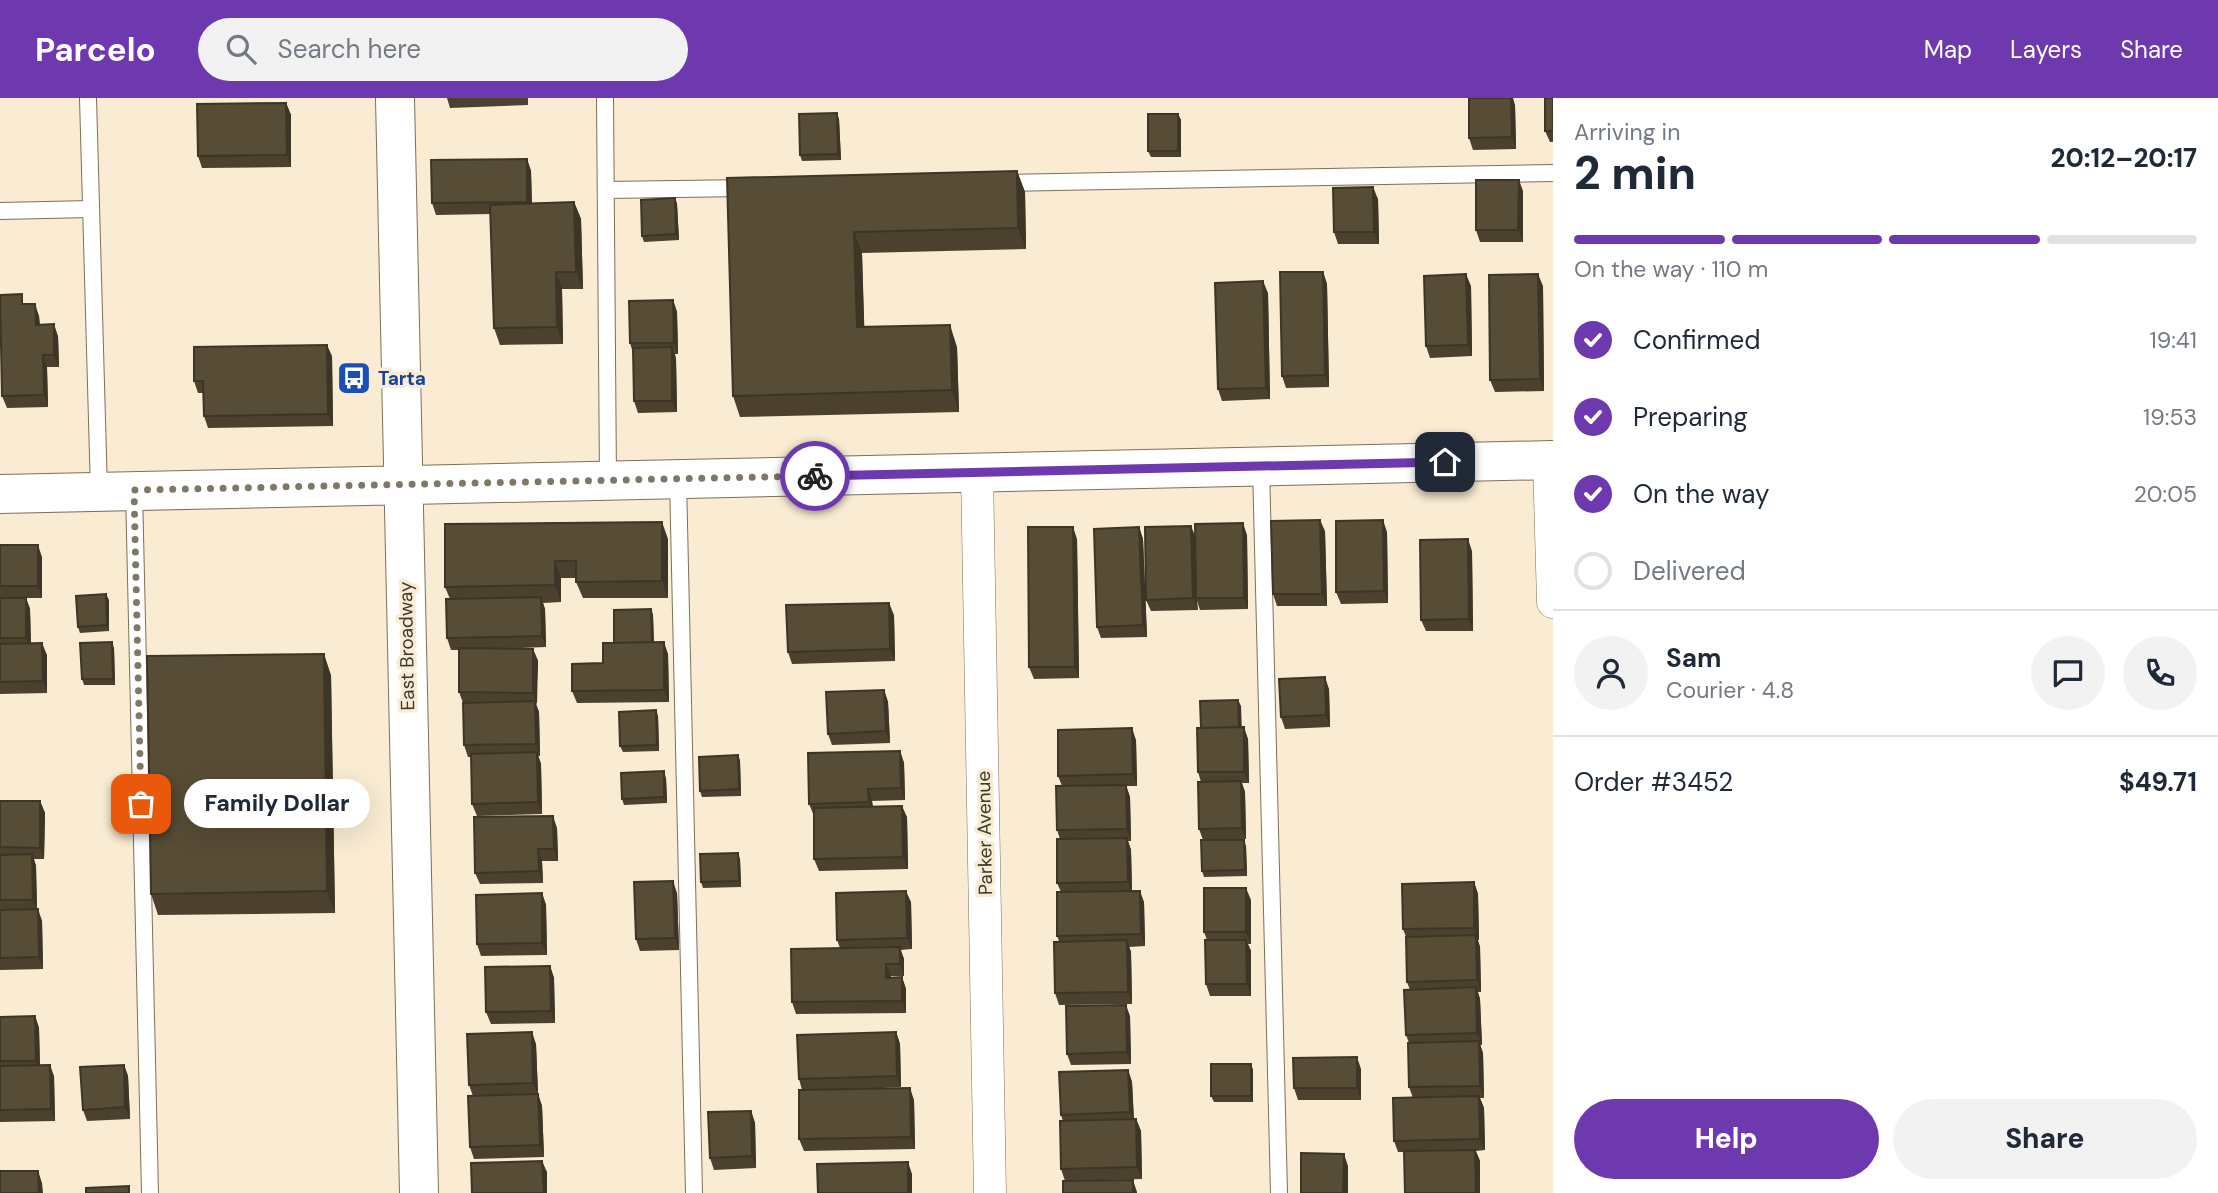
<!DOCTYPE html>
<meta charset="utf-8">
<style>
body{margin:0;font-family:"DM Sans",sans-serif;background:#f2f2f3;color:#1f2937;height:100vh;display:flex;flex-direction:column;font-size:26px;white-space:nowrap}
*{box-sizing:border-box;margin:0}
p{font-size:23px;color:#747a83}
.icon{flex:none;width:38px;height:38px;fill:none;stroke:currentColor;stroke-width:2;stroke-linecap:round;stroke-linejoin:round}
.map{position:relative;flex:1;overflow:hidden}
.drawer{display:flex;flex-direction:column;background:#fff;width:665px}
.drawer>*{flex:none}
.pin{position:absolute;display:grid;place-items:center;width:60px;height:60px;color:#fff;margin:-30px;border-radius:14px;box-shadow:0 4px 10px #0006}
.courier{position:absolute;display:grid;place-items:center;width:70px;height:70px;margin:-35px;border:5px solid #6e38af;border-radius:50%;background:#fff;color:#222;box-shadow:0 2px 9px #0007}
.bubble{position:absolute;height:49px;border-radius:24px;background:#fff;box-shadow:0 7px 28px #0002;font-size:23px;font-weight:800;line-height:49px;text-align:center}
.summary em{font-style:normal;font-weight:800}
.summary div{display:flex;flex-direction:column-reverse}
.summary{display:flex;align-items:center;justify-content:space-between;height:119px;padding:0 21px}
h1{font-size:46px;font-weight:800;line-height:52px}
.bar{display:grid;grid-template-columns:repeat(4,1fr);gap:10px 7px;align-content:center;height:84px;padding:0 21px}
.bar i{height:9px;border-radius:5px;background:#e0e1e3}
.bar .current{background:#6e38af}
.bar p{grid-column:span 4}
.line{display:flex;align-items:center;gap:18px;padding:0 21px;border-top:2px solid #e0e1e3}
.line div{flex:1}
.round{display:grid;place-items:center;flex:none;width:74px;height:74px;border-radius:37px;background:#f2f2f3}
ol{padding:0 21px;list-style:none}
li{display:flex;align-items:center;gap:21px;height:77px}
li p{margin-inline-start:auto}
li .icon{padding:7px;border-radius:50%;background:#6e38af;color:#fff;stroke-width:4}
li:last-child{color:#747a83}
li i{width:38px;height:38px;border:4px solid #e0e1e3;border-radius:50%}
.action{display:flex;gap:14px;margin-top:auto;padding:14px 21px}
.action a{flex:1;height:80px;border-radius:42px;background:#6e38af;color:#fff;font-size:28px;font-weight:800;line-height:80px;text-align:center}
.action a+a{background:#f2f2f3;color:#1f2937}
header{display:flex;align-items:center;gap:42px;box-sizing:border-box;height:98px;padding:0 35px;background:#6e38af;color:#fff}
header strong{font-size:33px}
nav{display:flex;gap:38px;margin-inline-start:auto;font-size:24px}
.search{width:490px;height:63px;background:#f2f2f3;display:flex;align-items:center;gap:18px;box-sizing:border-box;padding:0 24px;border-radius:38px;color:#747a83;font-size:26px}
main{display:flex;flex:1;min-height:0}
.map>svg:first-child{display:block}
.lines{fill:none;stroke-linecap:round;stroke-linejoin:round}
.lane-casing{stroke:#7c7059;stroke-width:18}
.street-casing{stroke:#7c7059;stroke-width:33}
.secondary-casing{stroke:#7c7059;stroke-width:40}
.lane{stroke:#fff;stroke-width:16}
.street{stroke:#fff;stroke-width:32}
.secondary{stroke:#fff;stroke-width:38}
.wall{fill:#4b412e}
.shaded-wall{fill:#3d3525}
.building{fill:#574c35;stroke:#3d3525;stroke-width:2}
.done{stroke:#7f7767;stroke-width:7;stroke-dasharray:0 12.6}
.route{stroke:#6e38af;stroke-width:9}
.labels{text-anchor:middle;stroke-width:7;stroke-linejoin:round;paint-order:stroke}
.transit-label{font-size:19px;font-weight:bold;fill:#164399;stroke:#faecd2;text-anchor:start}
.street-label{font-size:19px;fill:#3d382e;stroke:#faecd2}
</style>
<header>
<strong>Parcelo</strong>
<div class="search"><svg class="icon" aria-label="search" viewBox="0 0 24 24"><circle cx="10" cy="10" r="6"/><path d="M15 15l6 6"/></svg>Search here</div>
<nav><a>Map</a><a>Layers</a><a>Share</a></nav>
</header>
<main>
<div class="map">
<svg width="1553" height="1095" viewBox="0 0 1553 1095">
<rect width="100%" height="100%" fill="#faecd2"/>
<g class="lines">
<g class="lane-casing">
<path id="lane" d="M88 0 99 394
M605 0 608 383
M1000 85 1553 75
M606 92 747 90
M0 113 91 111
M1261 368 1279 1095
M678 381 694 1095
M134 392 150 1095"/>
</g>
<g class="street-casing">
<path id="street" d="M1549 362 1553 504
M977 374 990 1095"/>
</g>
<g class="secondary-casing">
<path id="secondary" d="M395 0 419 1095
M0 396 1553 362"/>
</g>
<use href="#lane" class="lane"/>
<use href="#street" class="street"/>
<use href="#secondary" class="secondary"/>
</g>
<path class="wall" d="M447 0H528V7L450 10Z
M1553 0V44H1550L1545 33Z
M286 5 291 17V69L202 70 198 58Z
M1515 7 1516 51 1473 52 1469 40Z
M1178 16 1181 22V59H1151L1148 53Z
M839 21 841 62 802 63 800 57Z
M527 61 531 73 532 105 574 104 581 121 583 191H562L563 246 500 247 494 230 491 116 436 117 432 105Z
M1017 73 1025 94 1026 151 862 155 864 229 957 249 959 314 740 319 733 298 727 80Z
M1523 93V144H1480L1476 132Z
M675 100 677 106 679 142 644 144 642 138Z
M1378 101 1379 146H1338L1334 134Z
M1323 174 1327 186 1329 289 1286 290 1282 278Z
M1471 188 1472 258 1430 260 1426 248Z
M1543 188 1544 293 1495 294 1490 282Z
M1268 195 1270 301 1222 303 1218 291Z
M673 202 677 214 678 256H675L676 261 677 314 638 315 634 303 633 255 630 245Z
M25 206 39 218 40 226 58 238 59 269H47L48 309 7 310 2 298Z
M332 258 333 328 208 330 204 318 203 295H198L194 283Z
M445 426 668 441V500H583L576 484V480H561V504L543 505 545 511 546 549 495 551H533L538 563 536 607 539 614 540 658H538L541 666 542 716 477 718 472 706 471 659H468L464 647 463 605 459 594V552H451L447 540 450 501 445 489Z
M1139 429 1143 441 1147 539 1101 540 1097 529Z
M1325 433 1327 508H1277L1273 496Z
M1387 434 1388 505 1341 506 1336 494Z
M1247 437 1248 511 1200 512 1197 503 1198 512 1151 513 1146 502 1195 439Z
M1077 441 1079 580 1034 581 1029 569Z
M0 447 42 459V500H26L30 511 31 546 47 557V595L0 596Z
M1472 453 1473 533H1426L1421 522Z
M109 502V533L80 535 78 529Z
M651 511 653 517 654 544 668 556 669 604 577 605 572 593 603 565 614 545Z
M894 517 895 563 792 566 788 554Z
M114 550 115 587H84L82 581Z
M331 577 335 815 158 817 151 796Z
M1329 591 1330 629 1285 631 1281 619Z
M884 592 888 604 890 645 832 647 828 636Z
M1241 608V629L1248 641 1249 685H1242L1245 694 1246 741 1223 742 1246 748 1247 778 1204 779 1202 773 1203 742 1199 731 1201 684 1198 674 1201 630Z
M658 618 659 653 623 654 620 648Z
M1136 642 1137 688H1126L1130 699 1131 743H1128L1131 752 1132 793 1144 804 1145 848 1129 849 1131 854 1132 906 1059 907 1055 895 1059 843 1057 838 1061 794 1057 785 1060 741 1057 732 1062 688 1058 678Z
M900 653 904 665 905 702 872 703 873 708 907 719 908 771 819 773 814 761V718L809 706Z
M738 657 740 663 741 698 702 699 700 693Z
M666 680 667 705 624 707 622 701Z
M0 703H40L45 715 44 761H34L36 768 37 811 42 823 43 871 0 872Z
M557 730 558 763H542L543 785 480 786 475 775Z
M740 761 741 789 703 790 701 784Z
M1474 784 1478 796 1479 842H1478L1480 849 1481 894H1478L1480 901 1482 947H1480L1483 955 1484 1000H1480L1484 1010 1485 1052 1476 1053 1480 1063V1095H1405L1404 1054H1398L1394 1043 1413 1000 1409 989V945L1406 937 1410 892 1407 884 1406 839 1403 831Z
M542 795 546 807 547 857 481 858 477 846Z
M677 795 679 852 640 853 636 841Z
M1251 802V846H1248L1251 853V898H1210L1206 886 1207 842 1204 834Z
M911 804 912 851 900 852 904 861V878H891V879H902L906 891V915L796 916 792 904 840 850 837 842Z
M550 868 554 880 555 925 491 926 486 914Z
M35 918 39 930 40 967 54 978 55 1023 0 1024V919Z
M1130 918 1131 966 1071 967 1067 956Z
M896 934 900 946 901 989 863 991 914 1002 915 1051 804 1053 799 1041 802 992 799 981Z
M536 946 538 996 542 1008 544 1059 474 1061 470 1049 473 998 469 987Z
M1251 966 1253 972V1004H1214L1211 998Z
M124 967 128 978 130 1021 87 1023 83 1012Z
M1361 971V1002H1298L1294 990Z
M1128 972 1132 984 1134 1021H1136L1141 1033 1142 1081 1065 1083 1061 1071 1063 1023 1061 1017Z
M751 1013 755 1025 756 1070 714 1072 710 1060Z"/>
<path class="shaded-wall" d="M1511 0H1513L1515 7 1516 51 1512 39Z
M286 5 291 17V69L287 57Z
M837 15 839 21 841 62 838 56Z
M1178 16 1181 22V59L1178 53Z
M527 61 531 73 532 115 527 104Z
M1017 73 1025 94 1026 151 1018 130Z
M1519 82 1523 93V144L1518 132Z
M1373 89 1378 101 1379 146 1374 134Z
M675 100 677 106 679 142 676 136Z
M574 104 581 121 583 191 576 174Z
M854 134 862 155 865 251 857 229Z
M556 174 562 191 563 246 557 229Z
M1323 174 1327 186 1329 289 1325 277Z
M1466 176 1471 188 1472 258 1468 247Z
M1538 176 1543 188 1544 293 1540 281Z
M1263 183 1268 195 1270 301 1266 290Z
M673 202 677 214 678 256 674 245Z
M35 206 39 218 40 238 36 227Z
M54 226 58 238 59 269 54 257Z
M950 227 957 249 959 314 952 292Z
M327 247 332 258 333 328 328 316Z
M672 249 676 261 677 314 672 303Z
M43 257 47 269 48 309 44 297Z
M1320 422 1325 433 1327 508 1322 496Z
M1383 422 1387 434 1388 505 1384 493Z
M662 424 668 441V500L662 483Z
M1243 425 1247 437 1248 511 1244 500Z
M1191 428 1196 440V500L1198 512 1193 500Z
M1073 429 1077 441 1079 580 1075 569Z
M1139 429 1143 441 1147 539 1143 527Z
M1468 441 1472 453 1473 533 1469 521Z
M38 447 42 459V500L38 488Z
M555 463 561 480V504L555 487Z
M106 496 109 502V533L107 527Z
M541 499 545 511 546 549 542 538Z
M26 500 30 511 31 551 26 540Z
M889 505 894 517 895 563 890 551Z
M651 511 653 517 654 553 652 547Z
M112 544 114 550 115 587 113 581Z
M664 544 668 556 669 604 664 592Z
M42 545 47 557V595L43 583Z
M533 551 538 563 537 607 533 595Z
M324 556 331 577 335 815 327 793Z
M1325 579 1329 591 1330 629 1326 617Z
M884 592 888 604 890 645 886 633Z
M1238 602 1241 608 1242 636 1239 630Z
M535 603 539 614 540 658 536 646Z
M656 612 658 618 659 653 657 647Z
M1244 629 1248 641 1249 685 1244 674Z
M1132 630 1136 642 1137 688 1133 676Z
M900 653 904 665 905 702 901 690Z
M537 654 541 666 542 716 538 704Z
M738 657 740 663 741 698 739 691Z
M664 673 666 680 667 705 664 699Z
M1241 683 1245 694 1246 741 1242 730Z
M1126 687 1130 699 1131 743 1127 731Z
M868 691 872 703 873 716 869 704Z
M40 703 45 715 44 761 40 750Z
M902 708 907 719 908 771 903 759Z
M553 718 557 730 558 763 554 751Z
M1127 740 1131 752 1132 795 1128 784Z
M1244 742 1246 748 1247 778 1245 772Z
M538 751 542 763 543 785 539 773Z
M738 755 740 761 741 789 739 783Z
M32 756 36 768 37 814 33 802Z
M673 783 677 795 679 852 675 840Z
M1474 784 1478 796 1479 842 1474 830Z
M1246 790 1251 802V846L1246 834Z
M906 793 911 804 912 851 907 840Z
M1140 793 1144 804 1145 848 1141 836Z
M542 795 546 807 547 857 542 845Z
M38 811 42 823 43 871 39 859Z
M1476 837 1480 849 1481 894 1477 882Z
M1127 842 1131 854 1132 906 1128 894Z
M1246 842 1251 853V898L1247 886Z
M900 849 904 861V878L900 866Z
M886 866 891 878V891L886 880Z
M550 868 554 880 555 925 551 913Z
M902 879 906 891V915L902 903Z
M1476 889 1480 901 1482 947 1477 935Z
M1126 907 1130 918 1131 966 1127 954Z
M35 918 39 930 40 975 36 963Z
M532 934 536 946 538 996 533 985Z
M896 934 900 946 901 989 897 978Z
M1479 943 1483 955 1484 1000 1480 988Z
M1357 959 1361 971V1002L1357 990Z
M1251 966 1253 972V1004L1251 998Z
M50 967 54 978 55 1023 51 1011Z
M124 967 128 978 130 1021 125 1009Z
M1128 972 1132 984 1134 1026 1130 1014Z
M910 990 914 1002 915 1051 911 1039Z
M538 996 542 1008 544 1059 540 1047Z
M1479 998 1484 1010 1485 1052 1480 1041Z
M751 1013 755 1025 756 1070 752 1058Z
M1136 1021 1141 1033 1142 1081 1137 1069Z
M1475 1052 1480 1063V1095H1476Z
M1344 1056 1348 1068V1095H1343Z
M542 1063 547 1074V1095H544Z
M908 1064 912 1076V1095H908Z
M38 1073 42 1085 43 1095H39Z
M1133 1082 1137 1094V1095H1133Z"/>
<path class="building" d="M1469 0H1511L1512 39 1469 40Z
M1545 0H1553V33H1545Z
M286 5 287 57 198 58 197 6Z
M837 15 838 56 800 57 799 16Z
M1148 16H1178V53H1148Z
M527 61V104L432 105 431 62Z
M1017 73 1018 130 854 134 857 229 950 227 952 292 733 298 727 80Z
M1476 82H1519L1518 132H1476Z
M1373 89 1374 134H1334L1333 90Z
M675 100 676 136 642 138 641 102Z
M574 104 576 174H556L557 229 494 230 490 107Z
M1280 174H1323L1325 277 1282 278Z
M1466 176 1468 247 1426 248 1424 178Z
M1538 176 1540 281 1490 282 1489 177Z
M1263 183 1266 290 1218 291 1215 185Z
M22 196V206H35L36 227 54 226V257H43L44 297 2 298 0 197Z
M673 202 674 245H630L629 203Z
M327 247 328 316 204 318 203 283H194V249Z
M672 249V303H634L633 250Z
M1320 422 1322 496H1273L1271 423Z
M1383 422 1384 493 1336 494V423Z
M662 424V483L576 484V463H555V487L445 489V426Z
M1243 425 1244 500H1196L1195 426Z
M1191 428 1193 500 1146 502 1145 429Z
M1028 429H1073L1075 569H1029Z
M1139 429 1143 527 1097 529 1094 431Z
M1468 441 1469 521 1421 522 1420 442Z
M0 447H38V488H0Z
M106 496 107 527 78 529 76 498Z
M541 499 542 538 447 540 446 501Z
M0 500H26V540H0Z
M889 505 890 551 788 554 786 507Z
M651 511 652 544 614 545V512Z
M112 544 113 581H82L80 545Z
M664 544V592L572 593V566L603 565V545Z
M42 545 43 583 0 584V546Z
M459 550 533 551V595L459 594Z
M324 556 327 793 151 796 147 558Z
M1325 579 1326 617 1281 619 1279 581Z
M884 592 886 633 828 636 826 594Z
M1238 602 1239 629 1201 630 1200 603Z
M535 603 536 646 464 647 463 605Z
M656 612 657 647 620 648 619 614Z
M1244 629V674H1198L1197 630Z
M1132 630 1133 676 1058 678V632Z
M900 653 901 690 868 691 869 704 809 706 808 655Z
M537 654 538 704 472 706 471 656Z
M738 657 739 691 700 693 699 659Z
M664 673V699L622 701 621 675Z
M1241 683 1242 730 1199 731 1198 684Z
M1126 687 1127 731 1057 732 1056 688Z
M0 703H40V750L0 749Z
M902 708 903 759 814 761V710Z
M553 718 554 751H538L539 773 475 775 474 719Z
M1127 740 1128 784 1057 785V741Z
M1201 742H1244L1245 772 1202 773Z
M738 755 739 783 701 784 700 756Z
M32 756 33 802H0V757Z
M673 783 675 840 636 841 634 784Z
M1474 784V830L1403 831 1402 786Z
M1204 790H1246V834H1204Z
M906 793 907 840 837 842 836 795Z
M1140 793 1141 836 1057 838V794Z
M542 795V845L477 846 476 797Z
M38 811 39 859 0 860V812Z
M1476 837 1477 882 1407 884 1406 839Z
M1127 842 1128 894 1055 895 1054 844Z
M1205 842H1246L1247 886H1206Z
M900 849V866H886V880L902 879V903L792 904 791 851Z
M550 868 551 913 486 914 485 869Z
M1476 889 1477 935 1406 937 1404 892Z
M1126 907 1127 954 1067 956 1066 908Z
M35 918 36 963H0V919Z
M532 934 533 985 469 987 467 936Z
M896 934 897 978 799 981 797 937Z
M1479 943 1480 988 1409 989 1408 945Z
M1357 959V990H1294L1293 960Z
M1211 966H1251V998H1211Z
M50 967 51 1011 0 1012V968Z
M124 967 125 1009 83 1012 80 969Z
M1128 972 1130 1014 1061 1017 1059 974Z
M910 990 911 1039 799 1041V992Z
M538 996 540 1047 470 1049 468 998Z
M1479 998 1480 1041 1394 1043 1393 1000Z
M751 1013 752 1058 710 1060 708 1014Z
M1136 1021 1137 1069 1061 1071 1060 1023Z
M1475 1052 1476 1095H1405L1404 1053Z
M1301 1055 1344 1056 1343 1095H1301Z
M542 1063 544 1095H472L471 1065Z
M908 1064V1095H818L817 1066Z
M0 1073H38L39 1095H0Z
M1133 1082V1095H1063V1083Z
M129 1088V1095H86V1090Z"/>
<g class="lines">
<path class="done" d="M141 706 134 392 815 378"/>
<path class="route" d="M815 378 1445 364"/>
</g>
<defs>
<g id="bus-square" transform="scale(1.75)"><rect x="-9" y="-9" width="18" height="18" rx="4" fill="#1a4fb4" stroke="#faecd2"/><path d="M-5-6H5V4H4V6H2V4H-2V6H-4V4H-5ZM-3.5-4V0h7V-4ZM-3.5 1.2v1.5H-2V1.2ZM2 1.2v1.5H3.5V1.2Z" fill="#fff"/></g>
</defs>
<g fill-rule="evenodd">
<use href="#bus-square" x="354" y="280"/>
</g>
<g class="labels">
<g class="transit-label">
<text x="378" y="287">Tarta</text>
</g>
<g class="street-label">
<text transform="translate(406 548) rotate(-91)" y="7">East Broadway</text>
<text transform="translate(984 735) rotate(-91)" y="7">Parker Avenue</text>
</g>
</g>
</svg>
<div class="pin" style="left:141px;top:706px;background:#ea580c"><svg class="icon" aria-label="bag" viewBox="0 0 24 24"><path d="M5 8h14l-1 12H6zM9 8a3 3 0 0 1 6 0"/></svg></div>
<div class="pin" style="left:1445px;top:364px;background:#1f2937"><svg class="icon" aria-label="home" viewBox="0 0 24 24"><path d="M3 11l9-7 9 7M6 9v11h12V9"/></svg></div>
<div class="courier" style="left:815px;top:378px"><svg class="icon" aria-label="bike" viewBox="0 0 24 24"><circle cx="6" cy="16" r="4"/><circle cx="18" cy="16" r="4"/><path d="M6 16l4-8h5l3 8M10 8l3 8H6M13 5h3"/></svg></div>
<div class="bubble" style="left:184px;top:681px;width:186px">Family Dollar</div>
</div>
<section class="drawer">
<div class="summary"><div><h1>2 min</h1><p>Arriving in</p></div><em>20:12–20:17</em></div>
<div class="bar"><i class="current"></i><i class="current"></i><i class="current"></i><i></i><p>On the way · 110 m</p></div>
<ol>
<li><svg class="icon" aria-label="check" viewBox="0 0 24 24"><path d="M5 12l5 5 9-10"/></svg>Confirmed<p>19:41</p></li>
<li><svg class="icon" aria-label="check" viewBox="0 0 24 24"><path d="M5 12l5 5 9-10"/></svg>Preparing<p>19:53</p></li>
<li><svg class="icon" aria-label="check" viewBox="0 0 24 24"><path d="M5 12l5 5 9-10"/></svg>On the way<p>20:05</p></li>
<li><i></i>Delivered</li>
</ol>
<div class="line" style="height:126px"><a class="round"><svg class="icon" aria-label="person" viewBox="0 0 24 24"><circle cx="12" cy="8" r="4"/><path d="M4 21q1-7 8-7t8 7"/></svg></a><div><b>Sam</b><p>Courier · 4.8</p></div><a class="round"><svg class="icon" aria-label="chat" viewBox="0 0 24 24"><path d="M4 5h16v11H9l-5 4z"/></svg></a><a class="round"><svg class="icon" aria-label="phone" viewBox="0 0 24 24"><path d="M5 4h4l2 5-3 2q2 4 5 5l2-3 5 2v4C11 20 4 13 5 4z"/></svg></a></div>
<div class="line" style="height:91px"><div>Order #3452</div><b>$49.71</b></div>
<div class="action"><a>Help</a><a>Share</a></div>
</section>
</main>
